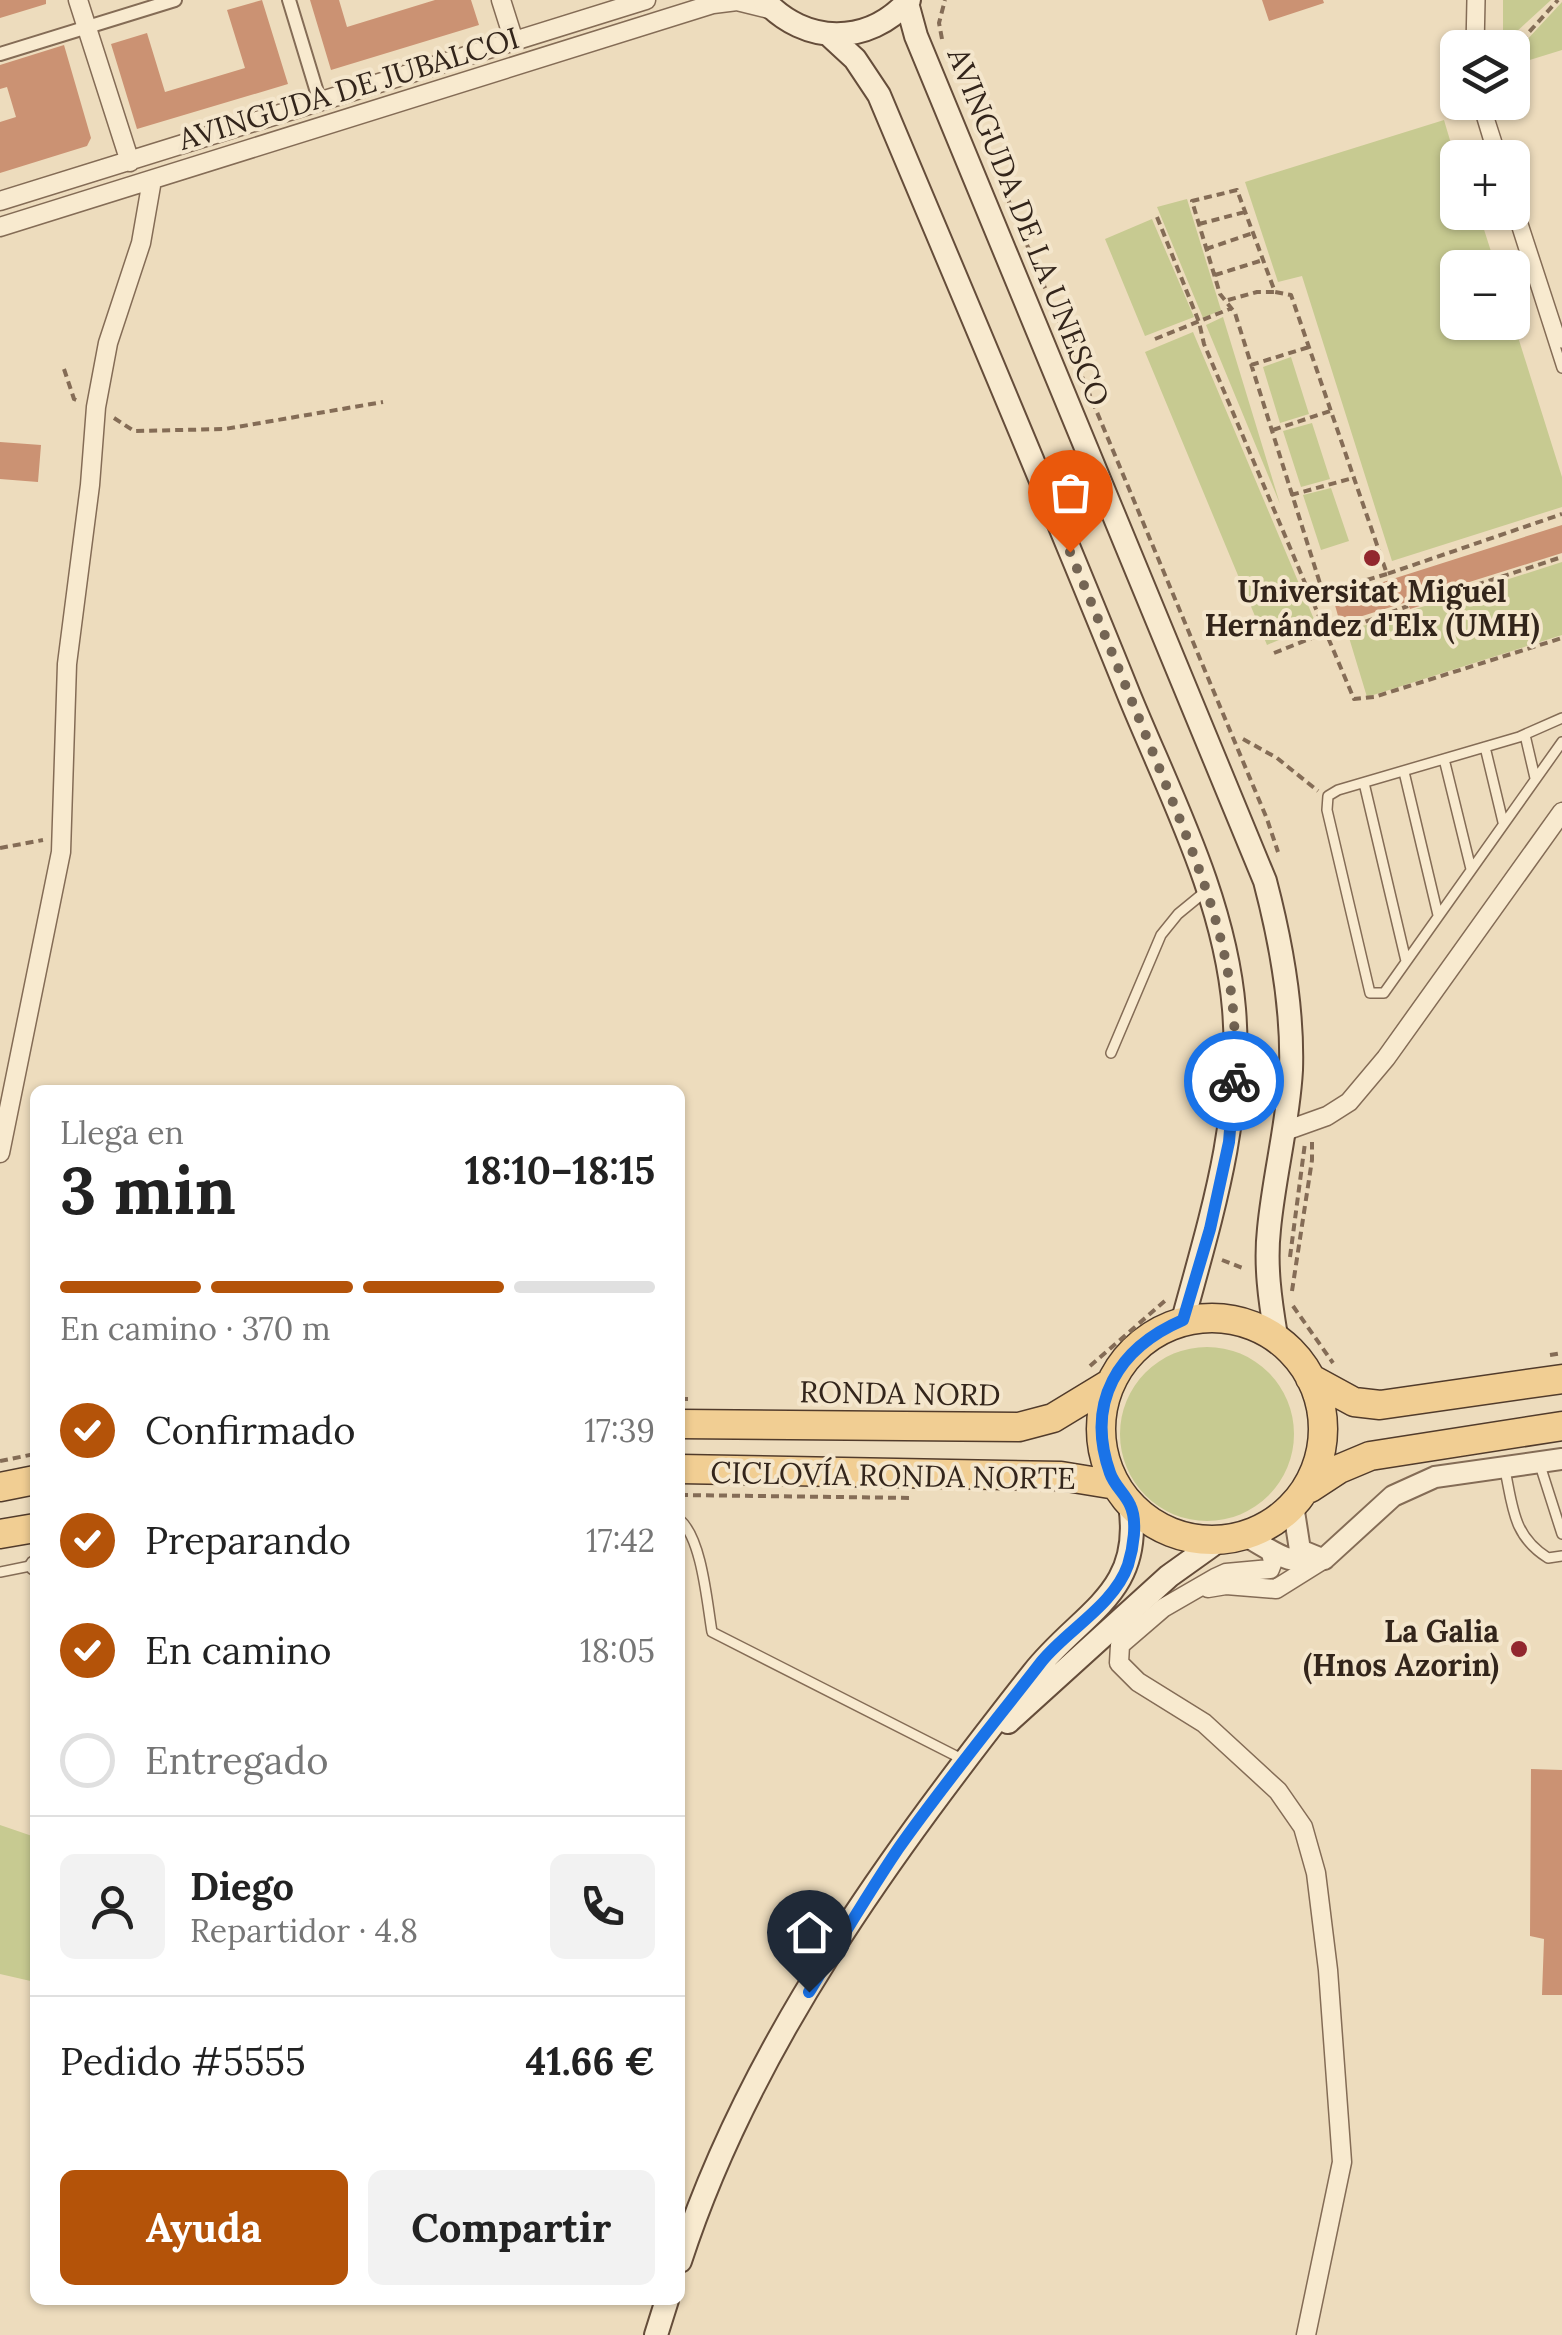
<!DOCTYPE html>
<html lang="es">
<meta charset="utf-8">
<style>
body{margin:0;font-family:Lora,serif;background:#f2f2f2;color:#222;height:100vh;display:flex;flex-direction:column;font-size:38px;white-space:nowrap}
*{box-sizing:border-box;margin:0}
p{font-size:32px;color:#767676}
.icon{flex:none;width:55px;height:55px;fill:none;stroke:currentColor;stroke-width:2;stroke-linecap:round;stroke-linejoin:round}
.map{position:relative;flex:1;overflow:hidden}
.drawer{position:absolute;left:30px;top:1085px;width:655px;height:1220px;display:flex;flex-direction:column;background:#fff;border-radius:15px;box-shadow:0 2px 8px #0004}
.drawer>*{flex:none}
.tools{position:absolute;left:1440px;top:30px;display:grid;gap:20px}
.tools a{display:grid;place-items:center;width:90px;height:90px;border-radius:15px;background:#fff;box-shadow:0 2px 8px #0004;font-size:50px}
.pin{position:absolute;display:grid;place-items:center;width:85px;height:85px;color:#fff;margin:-102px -42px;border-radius:50% 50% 50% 0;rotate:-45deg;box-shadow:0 0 10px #0007}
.pin .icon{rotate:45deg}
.courier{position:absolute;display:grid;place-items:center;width:100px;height:100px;margin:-50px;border:8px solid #1a73e8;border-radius:50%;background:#fff;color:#222;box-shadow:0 2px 12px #0007}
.overview em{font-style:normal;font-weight:700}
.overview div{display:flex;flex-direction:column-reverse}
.overview{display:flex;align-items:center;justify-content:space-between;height:170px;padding:0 30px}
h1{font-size:65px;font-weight:700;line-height:75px}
.bar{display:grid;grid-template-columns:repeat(4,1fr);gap:15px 10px;align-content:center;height:120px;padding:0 30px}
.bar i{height:12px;border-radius:8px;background:#e0e0e0}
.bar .active{background:#b45309}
.bar p{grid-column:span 4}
.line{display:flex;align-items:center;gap:25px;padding:0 30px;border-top:2px solid #e0e0e0}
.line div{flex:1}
.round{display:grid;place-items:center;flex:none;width:105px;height:105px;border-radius:15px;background:#f2f2f2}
ol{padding:0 30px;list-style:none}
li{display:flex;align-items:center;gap:30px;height:110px}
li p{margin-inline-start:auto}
li .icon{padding:10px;border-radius:50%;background:#b45309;color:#fff;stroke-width:4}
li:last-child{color:#767676}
li i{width:55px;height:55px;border:5px solid #e0e0e0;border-radius:50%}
.action{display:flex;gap:20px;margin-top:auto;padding:20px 30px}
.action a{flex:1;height:115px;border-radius:15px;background:#b45309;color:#fff;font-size:40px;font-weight:700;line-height:115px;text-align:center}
.action a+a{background:#f2f2f2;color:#222}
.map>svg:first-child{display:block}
.green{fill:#c7ca91}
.building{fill:#cb9273}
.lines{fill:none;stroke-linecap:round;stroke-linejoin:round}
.service-casing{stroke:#846c56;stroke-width:12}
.pedestrian-casing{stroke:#846c56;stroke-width:16}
.minor-casing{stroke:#846c56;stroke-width:21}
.tertiary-casing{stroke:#846c56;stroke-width:24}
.secondary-casing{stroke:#654d3a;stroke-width:26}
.primary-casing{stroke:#513b2b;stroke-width:31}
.path{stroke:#846c56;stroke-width:4;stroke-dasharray:8 5;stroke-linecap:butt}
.service{stroke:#f8eacf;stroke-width:9}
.pedestrian{stroke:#f8eacf;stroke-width:12}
.minor{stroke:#f8eacf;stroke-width:18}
.tertiary{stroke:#f8eacf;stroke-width:20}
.secondary{stroke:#f8eacf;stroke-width:22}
.primary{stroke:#f1ce93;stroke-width:28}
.done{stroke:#746554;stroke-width:10;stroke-dasharray:0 18}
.route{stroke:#1a73e8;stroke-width:12}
.poi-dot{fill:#92272e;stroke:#f4e6cc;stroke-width:4}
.labels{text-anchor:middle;stroke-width:8;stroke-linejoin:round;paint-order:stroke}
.street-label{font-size:30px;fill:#33251b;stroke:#f4e6cc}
.poi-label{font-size:30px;font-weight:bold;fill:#33251b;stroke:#f4e6cc}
</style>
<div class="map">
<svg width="1562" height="2335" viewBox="0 0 1562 2335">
<rect width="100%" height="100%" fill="#eddcbd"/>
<path class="green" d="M1503 0H1551L1503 44Z
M1562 2V50L1513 65V55Z
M1444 120 1457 164 1458 212 1472 213 1474 219 1480 217 1496 267 1458 268V322L1513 321 1562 477V507L1392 561 1302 276 1278 282 1245 182Z
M1187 199 1221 310 1203 318 1157 207Z
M1152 219 1194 317 1145 336 1105 239Z
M1223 317 1280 504 1206 325Z
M1193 332 1316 624 1267 645 1145 352Z
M1291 357 1309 414 1280 423 1263 367Z
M1312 423 1330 479 1301 487 1283 431Z
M1331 488 1349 541 1321 550 1303 495Z
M1562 562V635L1367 697 1347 631Z
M1120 1434a87 87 0 1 1 174 0a87 87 0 1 1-174 0Z
M0 1825 35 1837V1982L0 1974Z"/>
<path class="building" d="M0 0H46V4L0 18Z
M262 0 288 84 137 129 111 44 147 33 165 92 245 68 227 10Z
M310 0H339L347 27 435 0H471L479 25 331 70Z
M1262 0H1323L1324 3 1269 21Z
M64 45 91 138 87 146 0 173V122L16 117 7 87 0 89V65Z
M0 442 41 445 38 482 0 479Z
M1562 525V553L1463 584 1465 592 1410 609 1407 602 1340 623 1333 598Z
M1531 1769 1562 1770V1995H1542L1544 1939 1530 1936Z"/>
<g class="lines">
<g class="service-casing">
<path id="service" d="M1471 48 1472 0
M1479 48 1480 0
M1477 102 1494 158
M1484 102 1502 158
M1512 190 1562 343
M1512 212 1562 368
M1562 718 1519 737 1338 790 1328 796 1327 810 1370 993H1384L1562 742
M1525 735 1535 778
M1485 747 1503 822
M1444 759 1471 869
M1404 772 1438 915
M1364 783 1406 961
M1111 1053 1161 935 1178 914 1206 891
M1539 1462 1562 1534
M1505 1470C1513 1508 1513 1536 1548 1558L1562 1556
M680 1520C702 1539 707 1603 712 1632L962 1759
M0 1572 35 1565"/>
</g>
<g class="pedestrian-casing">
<path id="pedestrian" d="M289 0 320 102
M0 54 175 0"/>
</g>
<g class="minor-casing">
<path id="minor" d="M78 0 130 162
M501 0 514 41
M0 201 646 0
M0 227 713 4 737 1 773 10
M1285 1131 1327 1116 1349 1102 1386 1058 1562 812
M0 1153 61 852 67 664 90 485 96 407 108 343 141 243 152 180
M1270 1550 1273 1561 1270 1569 1226 1573 1215 1578 1163 1608 1120 1645 1119 1663 1138 1682 1204 1723 1278 1791 1303 1827 1316 1873 1328 1970 1342 2162 1306 2335
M35 1565V1566
M1208 1588 1226 1585 1276 1589 1324 1559"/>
</g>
<g class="tertiary-casing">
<path id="tertiary" d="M1293 1505 1300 1550 1322 1559
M1244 1535C1275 1552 1288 1567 1324 1559
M1324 1559 1393 1496 1435 1477 1562 1459"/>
</g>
<g class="secondary-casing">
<path id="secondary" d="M764 0C805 45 868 46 909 0
M907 3 916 36 1265 881C1281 942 1293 1007 1291 1070 1288 1124 1274 1176 1269 1229 1265 1265 1270 1300 1276 1336
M829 35 855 59 879 95C963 295 1048 494 1129 695 1170 795 1225 899 1234 1009 1243 1117 1211 1217 1183 1320
M1008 1722 1169 1576 1218 1541
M680 2261C751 2043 893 1851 1033 1673 1081 1612 1144 1594 1130 1505
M656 2335 667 2300"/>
</g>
<g class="primary-casing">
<path id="primary" d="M1101 1429a111 111 0 1 1 222 0a111 111 0 1 1-222 0Z
M1310 1378 1354 1402 1380 1405 1562 1379
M680 1424 1019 1427 1053 1418 1109 1384
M680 1469 1061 1476 1116 1485
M0 1487 35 1480
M1310 1488 1339 1469 1370 1456 1562 1426
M0 1534 35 1528"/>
</g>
<path class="path" d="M942 39 939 23 945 0
M1512 51 1558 0
M1515 162 1521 181
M997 173 1267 819 1278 852
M1157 217 1199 322 1204 344 1354 699 1374 697 1562 638
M1199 224 1245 212
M1206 249 1253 233
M1215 275 1263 260
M1228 300 1257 292H1275
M1155 339 1232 308
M1251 365 1309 347
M64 369 74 399 79 401
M114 418 134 431 225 429 383 402
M1273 430 1330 411
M1291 495 1353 478
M1387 574 1323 593 1235 313 1220 294 1192 201 1237 190 1275 292 1291 295 1387 574 1562 514
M1464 589 1562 557
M1329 635 1408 606
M1274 653 1327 632
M1243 739 1277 758 1318 791
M0 848 43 840
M1290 1257 1305 1143
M1222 1260 1245 1269
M1292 1291 1312 1160V1142
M1293 1306 1333 1363
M1550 1355 1562 1353
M1090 1366 1166 1300
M680 1399H692
M0 1461 35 1454
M680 1495 913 1498"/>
<use href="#service" class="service"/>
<use href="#pedestrian" class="pedestrian"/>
<use href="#minor" class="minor"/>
<use href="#tertiary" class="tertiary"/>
<use href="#secondary" class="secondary"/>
<use href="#primary" class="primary"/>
</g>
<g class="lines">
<path class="done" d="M1070 552C1100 623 1129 694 1158 765 1201 873 1242 961 1234 1081"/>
<path class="route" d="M809 1992C838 1944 867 1895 898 1849 943 1785 994 1723 1042 1661 1067 1630 1114 1605 1128 1565 1133 1549 1138 1521 1130 1505 1125 1494 1114 1485 1110 1473 1085 1402 1118 1348 1183 1320L1210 1229 1229 1142 1234 1081"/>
</g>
<g class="poi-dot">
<circle cx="1372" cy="558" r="10"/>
<circle cx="1519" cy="1649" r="10"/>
</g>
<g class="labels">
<g class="street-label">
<text transform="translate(349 89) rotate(-17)" y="10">AVINGUDA DE JUBALCOI</text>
<text transform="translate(1028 227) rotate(68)" y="10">AVINGUDA DE LA UNESCO</text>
<text transform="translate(900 1394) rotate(1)" y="10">RONDA NORD</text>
<text transform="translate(893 1476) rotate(1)" y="10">CICLOVÍA RONDA NORTE</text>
</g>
<g class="poi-label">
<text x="1372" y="602">Universitat Miguel<tspan x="1372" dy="34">Hernández d'Elx (UMH)</tspan></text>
<text x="1499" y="1642" text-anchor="end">La Galia<tspan x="1499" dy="34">(Hnos Azorin)</tspan></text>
</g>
</g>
</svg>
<div class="tools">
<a><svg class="icon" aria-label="layers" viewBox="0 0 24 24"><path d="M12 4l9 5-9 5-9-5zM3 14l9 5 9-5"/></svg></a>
<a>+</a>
<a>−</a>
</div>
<div class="pin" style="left:1070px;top:552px;background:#ea580c"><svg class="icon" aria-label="bag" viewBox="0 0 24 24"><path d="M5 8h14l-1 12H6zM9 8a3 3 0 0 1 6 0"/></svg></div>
<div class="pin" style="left:809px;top:1992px;background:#1f2937"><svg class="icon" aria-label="home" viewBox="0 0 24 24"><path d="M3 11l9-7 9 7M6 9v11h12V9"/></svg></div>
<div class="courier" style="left:1234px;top:1081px"><svg class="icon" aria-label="bike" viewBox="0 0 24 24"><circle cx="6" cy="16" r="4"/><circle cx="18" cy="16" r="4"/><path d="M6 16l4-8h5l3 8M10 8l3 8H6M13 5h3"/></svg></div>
<section class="drawer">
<div class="overview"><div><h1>3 min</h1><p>Llega en</p></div><em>18:10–18:15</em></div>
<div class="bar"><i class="active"></i><i class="active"></i><i class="active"></i><i></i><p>En camino · 370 m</p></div>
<ol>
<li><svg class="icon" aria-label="check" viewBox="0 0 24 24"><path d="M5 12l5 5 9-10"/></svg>Confirmado<p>17:39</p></li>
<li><svg class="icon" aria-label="check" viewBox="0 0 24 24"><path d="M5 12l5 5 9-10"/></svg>Preparando<p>17:42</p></li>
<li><svg class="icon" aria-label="check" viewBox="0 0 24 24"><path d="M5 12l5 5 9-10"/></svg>En camino<p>18:05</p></li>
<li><i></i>Entregado</li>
</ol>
<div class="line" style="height:180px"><a class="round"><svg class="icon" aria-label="person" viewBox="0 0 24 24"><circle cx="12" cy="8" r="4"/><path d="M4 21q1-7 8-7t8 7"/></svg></a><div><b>Diego</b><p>Repartidor · 4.8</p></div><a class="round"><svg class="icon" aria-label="phone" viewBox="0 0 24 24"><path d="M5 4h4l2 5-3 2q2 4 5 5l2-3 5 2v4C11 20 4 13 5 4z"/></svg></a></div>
<div class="line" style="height:130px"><div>Pedido #5555</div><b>41.66 €</b></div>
<div class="action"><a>Ayuda</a><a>Compartir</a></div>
</section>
</div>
